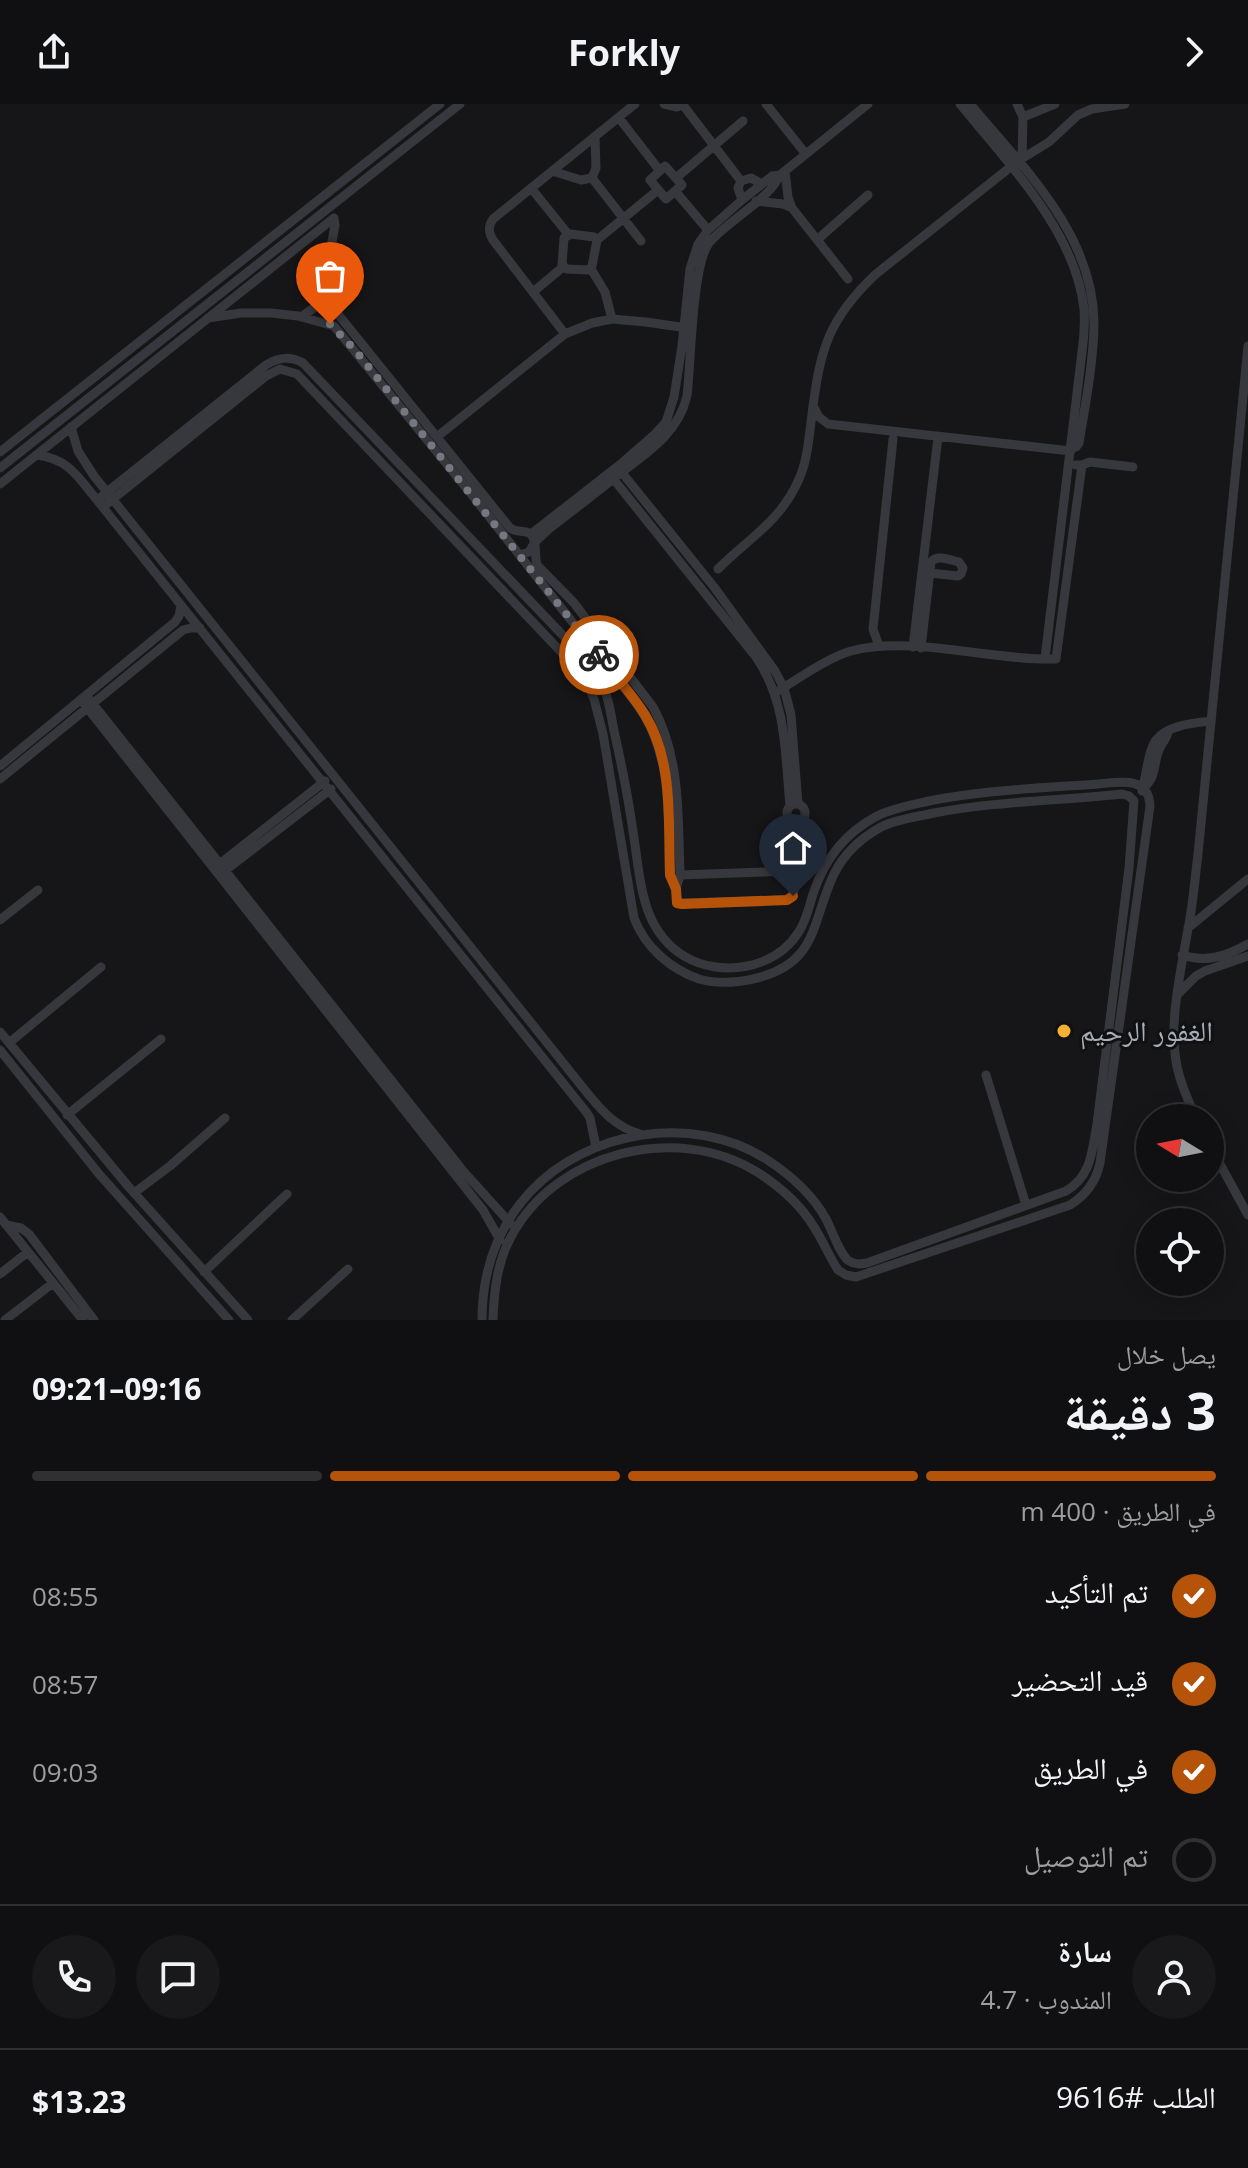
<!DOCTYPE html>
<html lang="ar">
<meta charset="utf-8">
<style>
body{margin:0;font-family:"Open Sans","Noto Naskh Arabic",sans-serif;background:#19191b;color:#f1f3f6;direction:rtl;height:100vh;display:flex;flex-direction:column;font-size:30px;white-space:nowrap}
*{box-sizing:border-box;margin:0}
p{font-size:26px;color:#9c9d9f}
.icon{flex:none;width:44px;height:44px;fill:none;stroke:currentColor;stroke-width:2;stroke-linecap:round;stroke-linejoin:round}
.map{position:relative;height:1216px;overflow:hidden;direction:ltr}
.drawer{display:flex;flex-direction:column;background:#101012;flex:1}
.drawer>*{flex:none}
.needle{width:52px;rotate:280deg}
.tools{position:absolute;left:1136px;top:1000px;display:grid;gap:16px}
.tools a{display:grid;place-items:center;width:88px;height:88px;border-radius:50%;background:#101012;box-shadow:0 4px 20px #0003,0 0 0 2px #303032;font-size:40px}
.pin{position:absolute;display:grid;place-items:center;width:68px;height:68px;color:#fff;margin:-82px -34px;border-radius:50% 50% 50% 0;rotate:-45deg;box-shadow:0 0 8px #0007}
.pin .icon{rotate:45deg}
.courier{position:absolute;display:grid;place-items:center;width:80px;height:80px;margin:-40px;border:6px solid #b45309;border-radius:50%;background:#fff;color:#222;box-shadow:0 2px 10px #0007}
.head em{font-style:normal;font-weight:700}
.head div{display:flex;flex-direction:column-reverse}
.head{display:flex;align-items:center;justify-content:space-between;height:136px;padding:0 32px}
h1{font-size:52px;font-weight:700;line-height:60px}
.bar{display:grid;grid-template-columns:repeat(4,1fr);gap:12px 8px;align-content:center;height:96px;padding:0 32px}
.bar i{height:10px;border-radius:6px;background:#303032}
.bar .on{background:#b45309}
.bar p{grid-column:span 4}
.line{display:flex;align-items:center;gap:20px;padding:0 32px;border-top:2px solid #303032}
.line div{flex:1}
.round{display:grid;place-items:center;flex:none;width:84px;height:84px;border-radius:42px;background:#19191b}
ol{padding:0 32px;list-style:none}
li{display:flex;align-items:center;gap:24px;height:88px}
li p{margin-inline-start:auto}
li .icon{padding:8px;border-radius:50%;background:#b45309;color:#fff;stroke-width:4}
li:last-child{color:#9c9d9f}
li i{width:44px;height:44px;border:4px solid #303032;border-radius:50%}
header{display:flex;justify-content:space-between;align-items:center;height:104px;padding:0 32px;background:#101012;font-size:36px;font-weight:700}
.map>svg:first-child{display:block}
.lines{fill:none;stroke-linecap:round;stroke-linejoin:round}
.minor{stroke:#37383d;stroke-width:9}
.done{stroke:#757880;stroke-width:8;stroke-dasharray:0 14.4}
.route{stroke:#b45309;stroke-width:10}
.poi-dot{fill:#f2b134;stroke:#111113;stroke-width:3}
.labels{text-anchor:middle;stroke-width:6;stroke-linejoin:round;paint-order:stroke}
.poi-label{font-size:28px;fill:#a8adb8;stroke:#111113;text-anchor:start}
</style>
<header><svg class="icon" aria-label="forward" viewBox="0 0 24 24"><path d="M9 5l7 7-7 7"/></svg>Forkly<svg class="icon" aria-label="share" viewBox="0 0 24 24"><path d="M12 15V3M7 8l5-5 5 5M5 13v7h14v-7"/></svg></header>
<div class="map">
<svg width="1248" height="1216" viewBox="0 0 1248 1216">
<rect width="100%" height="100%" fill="#161618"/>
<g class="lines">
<path class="minor" d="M664 0 677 3 683 0
M766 0 805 49
M960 0C1007 58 1076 128 1084 205 1085 219 1084 234 1082 248L1045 554
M970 0C1023 63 1093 130 1094 218 1094 255 1085 303 1079 339L1076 343 1072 342
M1017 0 1023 13 1022 54
M683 1 741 77
M1023 13 1055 0
M619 14 660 67
M665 62 682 81 666 95 650 76Z
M552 67 581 76 592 74 596 64 595 33
M785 67 788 93 792 104 848 175
M592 74 641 137
M676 74 743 17
M531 84 568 130
M675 87 708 126
M742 96 738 84 741 77 751 74 762 80
M756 97 783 100 792 104
M334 114 335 121 324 183 326 193 329 199 510 424C517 429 522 426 529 429 538 433 534 452 537 461L574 499 653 603C681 654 678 714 680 771L676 785
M571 130 594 133 597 136 592 162 589 166 567 165 562 161 564 134Z
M818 135 868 91
M597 136 658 86
M591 165 605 188 612 215
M533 188 563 163
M301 213 318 201 325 190
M208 214 241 209H271L298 212 334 222 472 391 637 600C673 650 668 712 670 771L676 785 677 799 787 796 791 794 800 772V718
M565 230 493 136C488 128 488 122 493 115L635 0
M813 302 819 313 828 320 1071 347
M71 323 78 347 94 372 588 990C603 1008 616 1023 640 1030
M438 332 565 230 592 219 612 215 646 218 687 224
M0 348 440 0
M37 351C69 355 78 373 97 396L587 1009 590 1014 596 1043
M1076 361H1082L1090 358 1133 363
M0 364 460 0
M619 365 714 483 775 567 784 584 791 611 798 700
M611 372 756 553C787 598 785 650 790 702
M0 380 334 114
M97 396 266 261C279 253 290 252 303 259L594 564C607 583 610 605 614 627 622 662 629 698 634 734 638 760 640 788 650 812 657 828 669 843 684 852 721 874 775 865 798 829 806 818 809 803 813 790 824 756 845 729 877 712 894 704 912 701 929 697 985 686 1042 684 1098 680 1120 678 1149 672 1150 702L1100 1059C1096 1078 1086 1091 1070 1101L856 1173 846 1171 838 1166C829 1152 823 1137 814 1123 800 1100 779 1082 757 1068 676 1018 556 1048 511 1133 497 1158 494 1188 493 1216
M103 403 266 272 280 265 297 270 584 572 594 595 603 630 634 814C645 843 670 865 699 875 717 880 735 879 753 875 819 860 811 818 834 770 844 750 861 734 881 723 897 715 916 713 934 709 996 697 1059 697 1122 690L1129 692 1134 697 1129 764 1097 1020C1092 1046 1092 1072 1066 1087L867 1159C861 1160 855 1161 849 1157 840 1151 832 1126 826 1115 813 1091 789 1070 766 1055 693 1009 588 1026 530 1088 497 1124 482 1167 482 1216
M531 430 622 359 653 332 666 318 674 293 682 242 690 165 698 140 708 126 742 96 772 72 780 71
M520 451 529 448 535 438 549 425C572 407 596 389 618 371 647 349 678 330 687 292 691 260 692 161 709 139 728 116 769 96 780 71L868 0
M718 465C749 434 781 417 799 375 808 355 809 332 812 310 820 246 828 215 876 170L1018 57 1049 38 1078 11 1092 5 1125 0
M879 542 873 525 893 335
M913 543 938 333
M921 544 931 458C937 450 950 456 959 458L963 464 961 470 958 472 930 469
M775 589C796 576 829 553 851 547 912 531 992 557 1056 555L1082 361
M86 591 464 1068 511 1120
M81 596 483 1106 500 1136
M0 662 175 518 179 512 181 501
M0 675 183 526 191 524H200
M1143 684C1157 674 1153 660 1159 646 1162 638 1167 636 1168 627
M1142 687C1146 673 1148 647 1156 636 1168 621 1194 619 1211 617
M787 709a9 9 0 1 1 18 0a9 9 0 1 1-18 0Z
M789 715 793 770
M217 762 325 677
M222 769 331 685
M680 771 793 767
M0 816 38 786
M1188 824 1248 775
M1182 851C1206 859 1227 852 1248 840
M1178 890 1196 872 1205 867 1248 852
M0 928 128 1082 248 1216
M9 939 101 863
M0 946 99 1070 229 1216
M986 971 1026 1101
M67 1011 161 935
M1196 1014C1187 994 1177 972 1175 949 1170 914 1182 860 1188 825 1193 800 1195 775 1198 750L1248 242
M1210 1042 1248 1111
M134 1089 170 1062 225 1014
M0 1113 83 1216
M6 1121 21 1124 29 1130 94 1216
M204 1168 287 1090
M0 1170 28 1148
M5 1216 53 1179
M292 1216 348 1165"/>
</g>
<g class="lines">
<path class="done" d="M330 220 355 246 599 551"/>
<path class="route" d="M599 551C614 571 632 590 645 611 674 658 668 718 670 771L676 785 677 799 682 800 787 796 793 792"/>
</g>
<circle class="poi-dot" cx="1064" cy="927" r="8"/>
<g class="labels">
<g class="poi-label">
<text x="1080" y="937">الغفور الرحيم</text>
</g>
</g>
</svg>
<div class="tools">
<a><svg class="needle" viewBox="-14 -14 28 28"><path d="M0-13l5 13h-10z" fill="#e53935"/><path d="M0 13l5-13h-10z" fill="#9c9d9f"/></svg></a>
<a><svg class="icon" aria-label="locate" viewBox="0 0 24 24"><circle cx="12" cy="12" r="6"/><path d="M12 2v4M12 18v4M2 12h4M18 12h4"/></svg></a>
</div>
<div class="pin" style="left:330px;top:220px;background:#ea580c"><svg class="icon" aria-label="bag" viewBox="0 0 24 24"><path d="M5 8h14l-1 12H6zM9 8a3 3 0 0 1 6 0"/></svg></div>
<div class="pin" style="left:793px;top:792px;background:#1f2937"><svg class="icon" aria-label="home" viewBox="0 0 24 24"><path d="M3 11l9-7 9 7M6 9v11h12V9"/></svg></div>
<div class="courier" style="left:599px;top:551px"><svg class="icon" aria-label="bike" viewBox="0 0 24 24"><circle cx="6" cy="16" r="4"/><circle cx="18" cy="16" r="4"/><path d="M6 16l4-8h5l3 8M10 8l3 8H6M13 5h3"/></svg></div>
</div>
<section class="drawer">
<div class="head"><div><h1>3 دقيقة</h1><p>يصل خلال</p></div><em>09:16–09:21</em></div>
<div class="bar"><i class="on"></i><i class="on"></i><i class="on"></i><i></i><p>في الطريق · 400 m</p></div>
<ol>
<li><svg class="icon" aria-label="check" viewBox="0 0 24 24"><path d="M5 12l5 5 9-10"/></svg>تم التأكيد<p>08:55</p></li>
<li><svg class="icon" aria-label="check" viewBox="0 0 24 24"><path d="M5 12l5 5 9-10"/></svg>قيد التحضير<p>08:57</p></li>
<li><svg class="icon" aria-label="check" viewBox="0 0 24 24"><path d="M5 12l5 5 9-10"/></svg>في الطريق<p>09:03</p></li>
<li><i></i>تم التوصيل</li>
</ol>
<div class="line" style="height:144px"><a class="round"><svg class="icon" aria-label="person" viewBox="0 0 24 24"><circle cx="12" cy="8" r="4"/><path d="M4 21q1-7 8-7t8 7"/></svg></a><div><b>سارة</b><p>المندوب · 4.7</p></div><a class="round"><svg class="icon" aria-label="chat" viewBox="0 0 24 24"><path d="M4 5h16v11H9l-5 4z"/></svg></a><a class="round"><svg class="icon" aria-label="phone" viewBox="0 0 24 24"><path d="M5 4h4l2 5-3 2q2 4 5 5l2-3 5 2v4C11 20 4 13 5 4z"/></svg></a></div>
<div class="line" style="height:104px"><div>الطلب #9616</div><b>$13.23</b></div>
</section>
